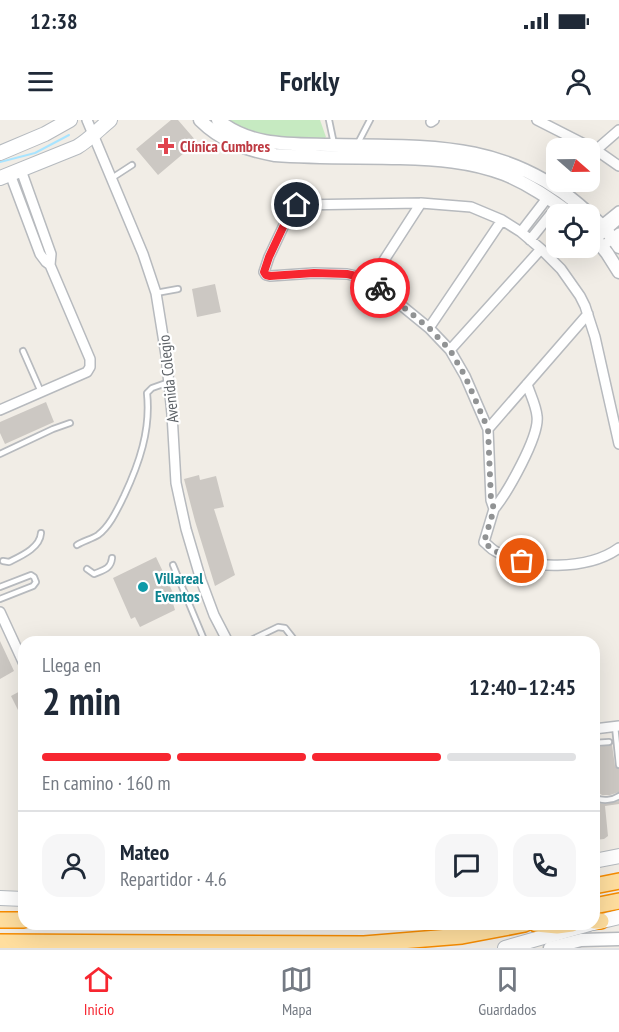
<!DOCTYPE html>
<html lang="es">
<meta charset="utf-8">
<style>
body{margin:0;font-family:"PT Sans Narrow",sans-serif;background:#f6f6f7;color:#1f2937;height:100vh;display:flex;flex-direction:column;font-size:22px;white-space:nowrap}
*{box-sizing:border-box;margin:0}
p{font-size:20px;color:#747a83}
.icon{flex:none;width:33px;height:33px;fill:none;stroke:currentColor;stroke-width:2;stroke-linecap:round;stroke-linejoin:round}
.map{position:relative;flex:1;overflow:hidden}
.sheet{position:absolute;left:18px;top:516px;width:582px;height:294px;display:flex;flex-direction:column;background:#fff;border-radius:18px;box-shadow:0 6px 24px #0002}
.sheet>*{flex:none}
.needle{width:39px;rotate:110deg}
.fabs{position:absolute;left:546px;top:18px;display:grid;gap:12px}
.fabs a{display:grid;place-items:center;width:54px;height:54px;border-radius:12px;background:#fff;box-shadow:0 6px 24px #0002;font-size:30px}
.pin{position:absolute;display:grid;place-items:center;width:51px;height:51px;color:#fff;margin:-26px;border:3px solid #fff;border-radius:50%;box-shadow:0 2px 6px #0007}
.courier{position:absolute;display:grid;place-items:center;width:60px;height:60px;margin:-30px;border:4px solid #f72630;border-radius:50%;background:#fff;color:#222;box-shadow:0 2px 8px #0007}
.summary em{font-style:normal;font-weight:600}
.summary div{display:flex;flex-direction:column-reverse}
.summary{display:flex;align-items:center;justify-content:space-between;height:102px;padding:0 24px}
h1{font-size:39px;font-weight:600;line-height:45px}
.bar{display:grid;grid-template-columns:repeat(4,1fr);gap:9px 6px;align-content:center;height:72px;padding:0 24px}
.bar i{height:8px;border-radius:4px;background:#e0e1e3}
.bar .active{background:#f72630}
.bar p{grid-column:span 4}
.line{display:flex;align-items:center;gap:15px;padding:0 24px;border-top:2px solid #e0e1e3}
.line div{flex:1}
.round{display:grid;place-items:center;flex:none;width:63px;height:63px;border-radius:18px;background:#f6f6f7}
.status{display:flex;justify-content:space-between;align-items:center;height:42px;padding:0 30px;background:#fff;direction:ltr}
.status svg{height:16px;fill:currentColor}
header{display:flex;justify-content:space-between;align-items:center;height:78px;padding:0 24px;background:#fff;font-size:27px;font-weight:600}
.dock{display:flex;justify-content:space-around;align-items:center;height:84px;border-top:2px solid #e0e1e3;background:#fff;font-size:16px;color:#747a83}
.dock a{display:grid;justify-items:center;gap:3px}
.dock .active{color:#f72630}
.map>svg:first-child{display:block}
.green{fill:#c6eac1}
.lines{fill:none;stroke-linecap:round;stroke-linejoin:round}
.stream{stroke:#a8e4ff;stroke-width:2}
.building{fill:#ccc8c3}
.service-casing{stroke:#b7babe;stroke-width:8}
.minor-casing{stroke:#b7babe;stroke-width:12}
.tertiary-casing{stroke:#b7babe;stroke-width:15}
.secondary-casing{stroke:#b5babf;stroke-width:16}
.trunk-casing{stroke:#f78c00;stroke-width:18}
.service{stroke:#fff;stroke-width:4.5}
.minor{stroke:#fff;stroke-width:9}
.tertiary{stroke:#fff;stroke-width:12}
.secondary{stroke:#fff;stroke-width:14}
.trunk{stroke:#ffde9e;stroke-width:15}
.done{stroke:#919394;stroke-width:6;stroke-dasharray:0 10.8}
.route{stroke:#f72630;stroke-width:8}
.health-dot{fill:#e0444e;stroke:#fff;stroke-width:2}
.culture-dot{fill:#0f9aa8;stroke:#fff;stroke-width:2}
.labels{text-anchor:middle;stroke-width:4.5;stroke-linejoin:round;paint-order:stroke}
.health-label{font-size:16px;font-weight:bold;fill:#be3a42;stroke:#fff;text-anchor:start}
.street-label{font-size:16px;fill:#5e6368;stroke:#fff}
.culture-label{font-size:16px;font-weight:bold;fill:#0d838f;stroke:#fff;text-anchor:start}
</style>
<div class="status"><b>12:38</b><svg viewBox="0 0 49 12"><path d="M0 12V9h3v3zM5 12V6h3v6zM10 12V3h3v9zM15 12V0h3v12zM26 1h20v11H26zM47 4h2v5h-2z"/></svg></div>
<header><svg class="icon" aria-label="menu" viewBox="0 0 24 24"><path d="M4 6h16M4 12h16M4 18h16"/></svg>Forkly<svg class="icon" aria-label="person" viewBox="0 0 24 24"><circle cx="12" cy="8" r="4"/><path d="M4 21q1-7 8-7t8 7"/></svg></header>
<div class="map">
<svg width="619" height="828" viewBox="0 0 619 828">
<rect width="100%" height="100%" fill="#f1ede6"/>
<path class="green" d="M227 0H320L326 17 321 22 256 14Z"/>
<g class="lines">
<path class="stream" d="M0 42 35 33 69 15"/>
</g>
<path class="building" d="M171 0H178L197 22 158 55 136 29Z
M215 164 221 192 197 197 192 169Z
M46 282 54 302 5 324 0 313V302Z
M199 355 200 360 216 356 224 387 214 389 235 455 215 466 195 401 184 359Z
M156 437 174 475 171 477 175 490 140 507 135 497 131 499 113 458Z
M0 521 14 551 0 559Z
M24 569V602L11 576Z
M612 625 615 646 619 649V672L610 675H602L594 670V627Z
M619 681V684L605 686 608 716 604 719 594 720V682L604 684Z"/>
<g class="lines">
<g class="service-casing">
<path id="service" d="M329 0 334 24
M358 23 370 0
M112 58 132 45
M156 173 178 169
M23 231 41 272
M0 334 53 309 70 303
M77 425C83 421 92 419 98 415 110 406 117 390 124 376 139 344 151 310 147 273L152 268 169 262
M3 441 9 442C21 436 40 428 41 413
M173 445 205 522
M87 449 94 454C103 450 111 449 112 438
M0 467 31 455 34 457 36 462 33 466 0 479
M247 522 278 507 285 508 296 522
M615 606 619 645
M594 623 609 622
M594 674 595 677C602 682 613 680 619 676"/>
</g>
<g class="minor-casing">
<path id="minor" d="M87 0 143 134 156 173 166 235 172 294 176 363 186 409 201 460 214 495 228 522
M537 0 596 30 619 46
M431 2 434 0
M596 30 619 10
M10 54 40 134 46 142 50 145 51 134 21 50
M598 108 619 91
M521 112 548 77
M596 119 619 99
M530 120 558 85
M602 127 619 113
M370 162 421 83
M429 208 502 100
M450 230 541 129
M0 290 87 252 90 247V239L50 145
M488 309 588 194
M619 324 595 217 585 186 580 176 561 149 541 129 521 112 502 100 471 87 421 83 297 85 292 88 269 137 264 152 266 155 270 156 314 153 347 154 356 156 380 168 429 208 450 230 465 256 488 309 491 380 494 389 484 422C488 425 491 429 495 431 527 451 589 450 619 428
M494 389C507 373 540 316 537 296 536 285 530 274 527 264
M0 492 24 544
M594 609 619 606"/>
</g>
<g class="tertiary-casing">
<path id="tertiary" d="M200 0C221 21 246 30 275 35 316 38 358 37 400 38 435 39 470 41 504 54 529 64 550 79 571 94
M218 0C250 27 292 24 331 25 424 27 502 20 578 84 593 97 608 110 619 127
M590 112 607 133 619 152
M550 828 581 820 619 819"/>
</g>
<g class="secondary-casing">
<path id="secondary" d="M0 33 45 14 70 0
M0 58 77 27C89 20 99 9 110 0
M594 741 619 736
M0 778 24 779
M594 803 619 797
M505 828 589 804"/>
</g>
<g class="trunk-casing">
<path id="trunk" d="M594 766 619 761
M594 786 619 781
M0 800H24
M594 801H601
M536 804 557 806 572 804
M0 822 364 824 462 816 525 804"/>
</g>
<use href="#service" class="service"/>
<use href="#minor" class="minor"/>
<use href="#tertiary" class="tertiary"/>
<use href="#secondary" class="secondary"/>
<use href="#trunk" class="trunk"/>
</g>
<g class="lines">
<path class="done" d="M380 168 429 208 450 230 465 256 488 309 491 380 494 389 484 422 494 431 522 441"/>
<path class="route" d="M297 85 292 88 269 137 264 152 266 155 270 156 314 153 347 154 356 156 380 168"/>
</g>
<path class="health-dot" d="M163 17h6v6h6v6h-6v6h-6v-6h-6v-6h6z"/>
<circle class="culture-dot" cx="143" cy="467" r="6"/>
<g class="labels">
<g class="health-label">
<text x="180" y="32">Clínica Cumbres</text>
</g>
<g class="street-label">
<text transform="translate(168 259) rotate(-96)" y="6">Avenida Colegio</text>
</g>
<g class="culture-label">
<text x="155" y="464">Villareal<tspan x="155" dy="18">Eventos</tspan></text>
</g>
</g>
</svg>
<div class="fabs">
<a><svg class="needle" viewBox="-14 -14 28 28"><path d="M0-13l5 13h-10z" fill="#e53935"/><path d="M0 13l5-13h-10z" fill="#747a83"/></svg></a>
<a><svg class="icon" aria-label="locate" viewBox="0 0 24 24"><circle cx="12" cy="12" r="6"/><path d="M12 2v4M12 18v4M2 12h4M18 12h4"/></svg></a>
</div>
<div class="pin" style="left:522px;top:441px;background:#ea580c"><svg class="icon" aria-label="bag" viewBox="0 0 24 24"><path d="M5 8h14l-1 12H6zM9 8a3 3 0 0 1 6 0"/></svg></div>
<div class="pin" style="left:297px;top:85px;background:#1f2937"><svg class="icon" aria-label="home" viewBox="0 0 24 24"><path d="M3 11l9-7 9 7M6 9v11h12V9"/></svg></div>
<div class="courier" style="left:380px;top:168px"><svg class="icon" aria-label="bike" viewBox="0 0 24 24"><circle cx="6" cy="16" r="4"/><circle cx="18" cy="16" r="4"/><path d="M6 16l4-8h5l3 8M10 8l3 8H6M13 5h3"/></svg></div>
<section class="sheet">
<div class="summary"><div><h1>2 min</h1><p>Llega en</p></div><em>12:40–12:45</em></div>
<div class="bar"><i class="active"></i><i class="active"></i><i class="active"></i><i></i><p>En camino · 160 m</p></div>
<div class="line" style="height:108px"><a class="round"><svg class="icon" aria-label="person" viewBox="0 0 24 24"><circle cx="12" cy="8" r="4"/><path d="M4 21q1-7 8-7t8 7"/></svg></a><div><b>Mateo</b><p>Repartidor · 4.6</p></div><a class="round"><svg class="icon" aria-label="chat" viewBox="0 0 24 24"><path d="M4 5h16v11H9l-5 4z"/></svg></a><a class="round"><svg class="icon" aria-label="phone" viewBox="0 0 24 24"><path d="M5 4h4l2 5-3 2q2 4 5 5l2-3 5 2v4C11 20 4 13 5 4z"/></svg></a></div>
</section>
</div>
<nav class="dock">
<a class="active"><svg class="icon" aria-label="home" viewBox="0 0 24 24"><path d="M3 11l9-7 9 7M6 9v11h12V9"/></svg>Inicio</a>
<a><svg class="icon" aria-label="map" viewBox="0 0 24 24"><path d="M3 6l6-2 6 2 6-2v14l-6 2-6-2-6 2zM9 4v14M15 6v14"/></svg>Mapa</a>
<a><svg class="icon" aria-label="saved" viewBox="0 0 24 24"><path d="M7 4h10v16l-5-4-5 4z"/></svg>Guardados</a>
</nav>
